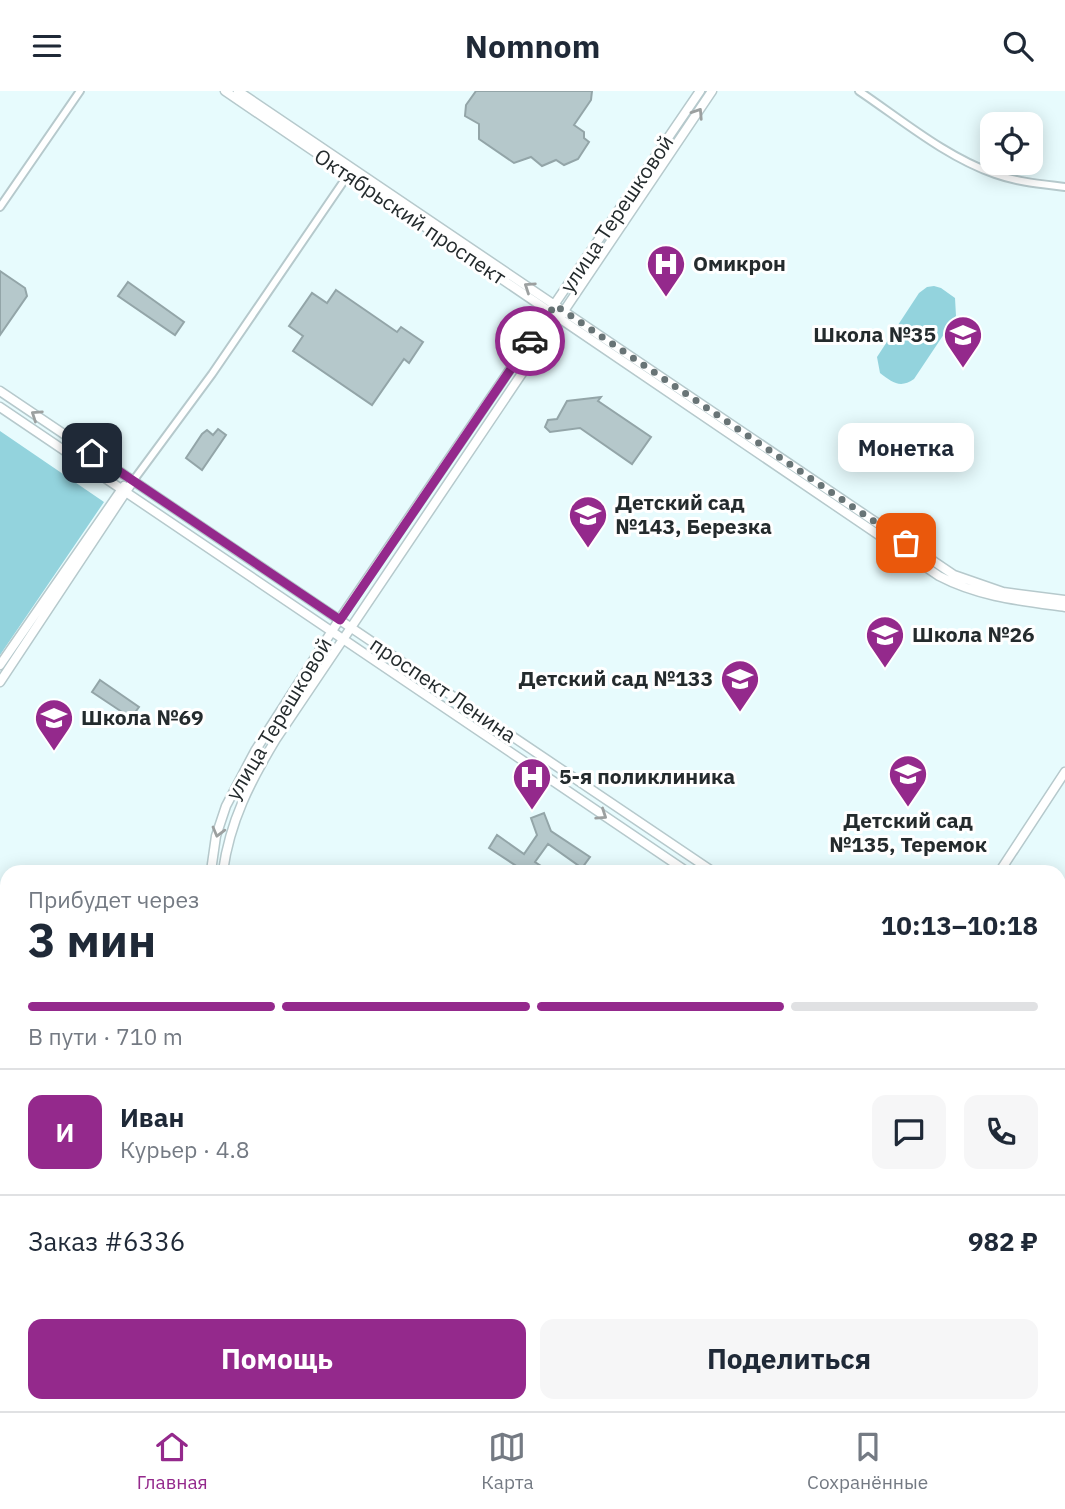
<!DOCTYPE html>
<html lang="ru">
<meta charset="utf-8">
<style>
body{margin:0;font-family:"IBM Plex Sans",sans-serif;background:#f6f6f7;color:#1f2937;height:100vh;display:flex;flex-direction:column;font-size:26px;white-space:nowrap}
*{box-sizing:border-box;margin:0}
p{font-size:23px;color:#747a83}
.icon{flex:none;width:38px;height:38px;fill:none;stroke:currentColor;stroke-width:2;stroke-linecap:round;stroke-linejoin:round}
.map{position:relative;flex:1;overflow:hidden}
.side{position:absolute;left:0px;top:774px;width:1066px;height:548px;display:flex;flex-direction:column;background:#fff;border-radius:21px 21px 0 0;box-shadow:0 4px 18px #0003}
.side>*{flex:none}
.tools{position:absolute;left:980px;top:21px;display:grid;gap:14px}
.tools a{display:grid;place-items:center;width:63px;height:63px;border-radius:14px;background:#fff;box-shadow:0 4px 18px #0003;font-size:35px}
.pin{position:absolute;display:grid;place-items:center;width:60px;height:60px;color:#fff;margin:-30px;border-radius:14px;box-shadow:0 4px 10px #0006}
.courier{position:absolute;display:grid;place-items:center;width:70px;height:70px;margin:-35px;border:5px solid #94298c;border-radius:50%;background:#fff;color:#222;box-shadow:0 2px 9px #0007}
.bubble{position:absolute;height:49px;border-radius:14px;background:#fff;box-shadow:0 4px 18px #0003;font-size:23px;font-weight:700;line-height:49px;text-align:center}
.head em{font-style:normal;font-weight:700}
.head div{display:flex;flex-direction:column-reverse}
.head{display:flex;align-items:center;justify-content:space-between;height:119px;padding:0 28px}
h1{font-size:46px;font-weight:700;line-height:52px}
.bar{display:grid;grid-template-columns:repeat(4,1fr);gap:10px 7px;align-content:center;height:84px;padding:0 28px}
.bar i{height:9px;border-radius:5px;background:#e0e1e3}
.bar .selected{background:#94298c}
.bar p{grid-column:span 4}
.line{display:flex;align-items:center;gap:18px;padding:0 28px;border-top:2px solid #e0e1e3}
.line div{flex:1}
.round{display:grid;place-items:center;flex:none;width:74px;height:74px;border-radius:14px;background:#f6f6f7}
.cta{display:flex;gap:14px;margin-top:auto;padding:14px 28px}
.cta a{flex:1;height:80px;border-radius:14px;background:#94298c;color:#fff;font-size:28px;font-weight:700;line-height:80px;text-align:center}
.cta a+a{background:#f6f6f7;color:#1f2937}
header{display:flex;justify-content:space-between;align-items:center;height:91px;padding:0 28px;background:#fff;font-size:32px;font-weight:700}
.dock{display:flex;justify-content:space-around;align-items:center;height:98px;border-top:2px solid #e0e1e3;background:#fff;font-size:19px;color:#747a83}
.dock a{display:grid;justify-items:center;gap:4px}
.dock .selected{color:#94298c}
.map>svg:first-child{display:block}
.green{fill:#93d3dd}
.building{fill:#b5c8cb;stroke:#93a5a8;stroke-width:2}
.lines{fill:none;stroke-linecap:round;stroke-linejoin:round}
.minor-casing{stroke:#b6c9cc;stroke-width:10}
.major-casing{stroke:#b6c9cc;stroke-width:11}
.minor{stroke:#fff;stroke-width:6}
.major{stroke:#fff;stroke-width:8}
.oneway{stroke:#9ca0a0}
.done{stroke:#687476;stroke-width:7;stroke-dasharray:0 12.6}
.route{stroke:#94298c;stroke-width:9}
.labels{text-anchor:middle;stroke-width:6;stroke-linejoin:round;paint-order:stroke}
.street-label{font-size:21px;fill:#242b2d;stroke:#fff}
.poi-label{font-size:21px;font-weight:bold;fill:#242b2d;stroke:#fff;text-anchor:start}
</style>
<header><svg class="icon" aria-label="menu" viewBox="0 0 24 24"><path d="M4 6h16M4 12h16M4 18h16"/></svg>Nomnom<svg class="icon" aria-label="search" viewBox="0 0 24 24"><circle cx="10" cy="10" r="6"/><path d="M15 15l6 6"/></svg></header>
<div class="map">
<svg width="1065" height="1320" viewBox="0 0 1065 1320">
<rect width="100%" height="100%" fill="#e7fbfd"/>
<path class="green" d="M934 195 941 197 955 207 956 225 914 288C900 298 892 291 880 282L877 266 919 202 927 196Z
M0 340 104 411 0 564Z"/>
<path class="building" d="M476 0H592L591 9 574 34 584 41V47L589 51 578 68 564 74 556 69 542 75 531 66 514 72 479 48V33L465 25 466 14Z
M0 180 25 197 27 205 0 244Z
M128 191 184 231 175 244 118 205Z
M336 199 397 241 401 236 423 251 409 272 404 268 372 314 293 260 303 245 289 235 312 202 327 212Z
M601 306 598 310 651 346 632 373 580 337 550 341 545 336 548 329 557 328 567 310Z
M218 338 226 344 202 379 186 367 202 343 207 339 213 344Z
M100 589 139 616 131 627 92 601Z
M544 722 551 740 590 766 582 777 548 753 535 771 544 777 541 780H524L489 757 497 744 524 763 537 744 531 727Z"/>
<g class="lines">
<g class="minor-casing">
<path id="minor" d="M859 0C902 29 946 66 995 83 1017 91 1041 93 1065 96
M0 116 80 0
M133 390 212 283 350 81
M0 928 7 933
M0 1029 7 1019
M444 1320 445 1314"/>
</g>
<g class="major-casing">
<path id="major" d="M225 0 939 485C979 506 1021 510 1065 516
M238 0 954 484 1003 501 1065 509
M0 300 712 780
M0 316 686 780
M0 574 124 395
M0 591 133 390
M211 780 216 745 226 715 255 660 339 529 700 0
M223 780C230 730 250 691 276 648L712 0
M1000 780 1065 681
M1059 943 1065 944
M1059 956 1065 957
M141 1320 142 1314
M156 1320 157 1314
M864 1320V1314"/>
</g>
<use href="#minor" class="minor"/>
<use href="#major" class="major"/>
</g>
<defs><path id="oneway-chevron" d="M-2-3.5L2.5 0L-2 3.5" fill="none" stroke-width="1.6" stroke-linecap="round" stroke-linejoin="round" transform="scale(1.75)"/></defs>
<g class="oneway">
<use href="#oneway-chevron" transform="translate(698 22) rotate(-57)"/>
<use href="#oneway-chevron" transform="translate(529 196) rotate(-146)"/>
<use href="#oneway-chevron" transform="translate(36 324) rotate(-146)"/>
<use href="#oneway-chevron" transform="translate(602 724) rotate(34)"/>
<use href="#oneway-chevron" transform="translate(218 741) rotate(105)"/>
</g>
<g class="lines">
<path class="done" d="M530 250 555 214 906 452"/>
<path class="route" d="M92 362 340 529 530 250"/>
</g>
<defs>
<g id="hospital-pin" transform="scale(2.0125)"><path d="M0 17L-7.5 6A9.5 9.5 0 1 1 7.5 6Z" fill="#94298c" stroke="#fff"/><path d="M-5-5h3v3.5h4V-5h3V5h-3V1.5h-4V5h-3Z" fill="#fff"/></g>
<g id="school-pin" transform="scale(2.0125)"><path d="M0 17L-7.5 6A9.5 9.5 0 1 1 7.5 6Z" fill="#94298c" stroke="#fff"/><path d="M0-5L7-2L0 1L-7-2ZM-4 1L0 2.5L4 1V4Q0 6-4 4Z" fill="#fff"/></g>
</defs>
<g fill-rule="evenodd">
<use href="#hospital-pin" x="666" y="173"/>
<use href="#school-pin" x="963" y="244"/>
<use href="#school-pin" x="588" y="424"/>
<use href="#school-pin" x="885" y="544"/>
<use href="#school-pin" x="740" y="588"/>
<use href="#school-pin" x="54" y="627"/>
<use href="#school-pin" x="908" y="683"/>
<use href="#hospital-pin" x="532" y="686"/>
</g>
<g class="labels">
<g class="street-label">
<text transform="translate(617 123) rotate(-56)" y="7">улица Терешковой</text>
<text transform="translate(410 126) rotate(34)" y="7">Октябрьский проспект</text>
<text transform="translate(443 599) rotate(34)" y="7">проспект Ленина</text>
<text transform="translate(279 628) rotate(-59)" y="7">улица Терешковой</text>
</g>
<g class="poi-label">
<text x="693" y="180">Омикрон</text>
<text x="936" y="251" text-anchor="end">Школа №35</text>
<text x="615" y="419">Детский сад<tspan x="615" dy="24">№143, Березка</tspan></text>
<text x="912" y="551">Школа №26</text>
<text x="713" y="595" text-anchor="end">Детский сад №133</text>
<text x="81" y="634">Школа №69</text>
<text x="559" y="693">5-я поликлиника</text>
<text x="908" y="737" text-anchor="middle">Детский сад<tspan x="908" dy="24">№135, Теремок</tspan></text>
</g>
</g>
</svg>
<div class="tools">
<a><svg class="icon" aria-label="locate" viewBox="0 0 24 24"><circle cx="12" cy="12" r="6"/><path d="M12 2v4M12 18v4M2 12h4M18 12h4"/></svg></a>
</div>
<div class="pin" style="left:906px;top:452px;background:#ea580c"><svg class="icon" aria-label="bag" viewBox="0 0 24 24"><path d="M5 8h14l-1 12H6zM9 8a3 3 0 0 1 6 0"/></svg></div>
<div class="pin" style="left:92px;top:362px;background:#1f2937"><svg class="icon" aria-label="home" viewBox="0 0 24 24"><path d="M3 11l9-7 9 7M6 9v11h12V9"/></svg></div>
<div class="courier" style="left:530px;top:250px"><svg class="icon" aria-label="car" viewBox="0 0 24 24"><path d="M5 17H2v-5l4-1 3-4h7l3 4 3 1v5h-3M9 17h6M6 11h13"/><circle cx="7" cy="17" r="2"/><circle cx="17" cy="17" r="2"/></svg></div>
<div class="bubble" style="left:838px;top:332px;width:136px">Монетка</div>
<section class="side">
<div class="head"><div><h1>3 мин</h1><p>Прибудет через</p></div><em>10:13–10:18</em></div>
<div class="bar"><i class="selected"></i><i class="selected"></i><i class="selected"></i><i></i><p>В пути · 710 m</p></div>
<div class="line" style="height:126px"><b class="round" style="background:#94298c;color:#fff">И</b><div><b>Иван</b><p>Курьер · 4.8</p></div><a class="round"><svg class="icon" aria-label="chat" viewBox="0 0 24 24"><path d="M4 5h16v11H9l-5 4z"/></svg></a><a class="round"><svg class="icon" aria-label="phone" viewBox="0 0 24 24"><path d="M5 4h4l2 5-3 2q2 4 5 5l2-3 5 2v4C11 20 4 13 5 4z"/></svg></a></div>
<div class="line" style="height:91px"><div>Заказ #6336</div><b>982 ₽</b></div>
<div class="cta"><a>Помощь</a><a>Поделиться</a></div>
</section>
</div>
<nav class="dock">
<a class="selected"><svg class="icon" aria-label="home" viewBox="0 0 24 24"><path d="M3 11l9-7 9 7M6 9v11h12V9"/></svg>Главная</a>
<a><svg class="icon" aria-label="map" viewBox="0 0 24 24"><path d="M3 6l6-2 6 2 6-2v14l-6 2-6-2-6 2zM9 4v14M15 6v14"/></svg>Карта</a>
<a><svg class="icon" aria-label="saved" viewBox="0 0 24 24"><path d="M7 4h10v16l-5-4-5 4z"/></svg>Сохранённые</a>
</nav>
